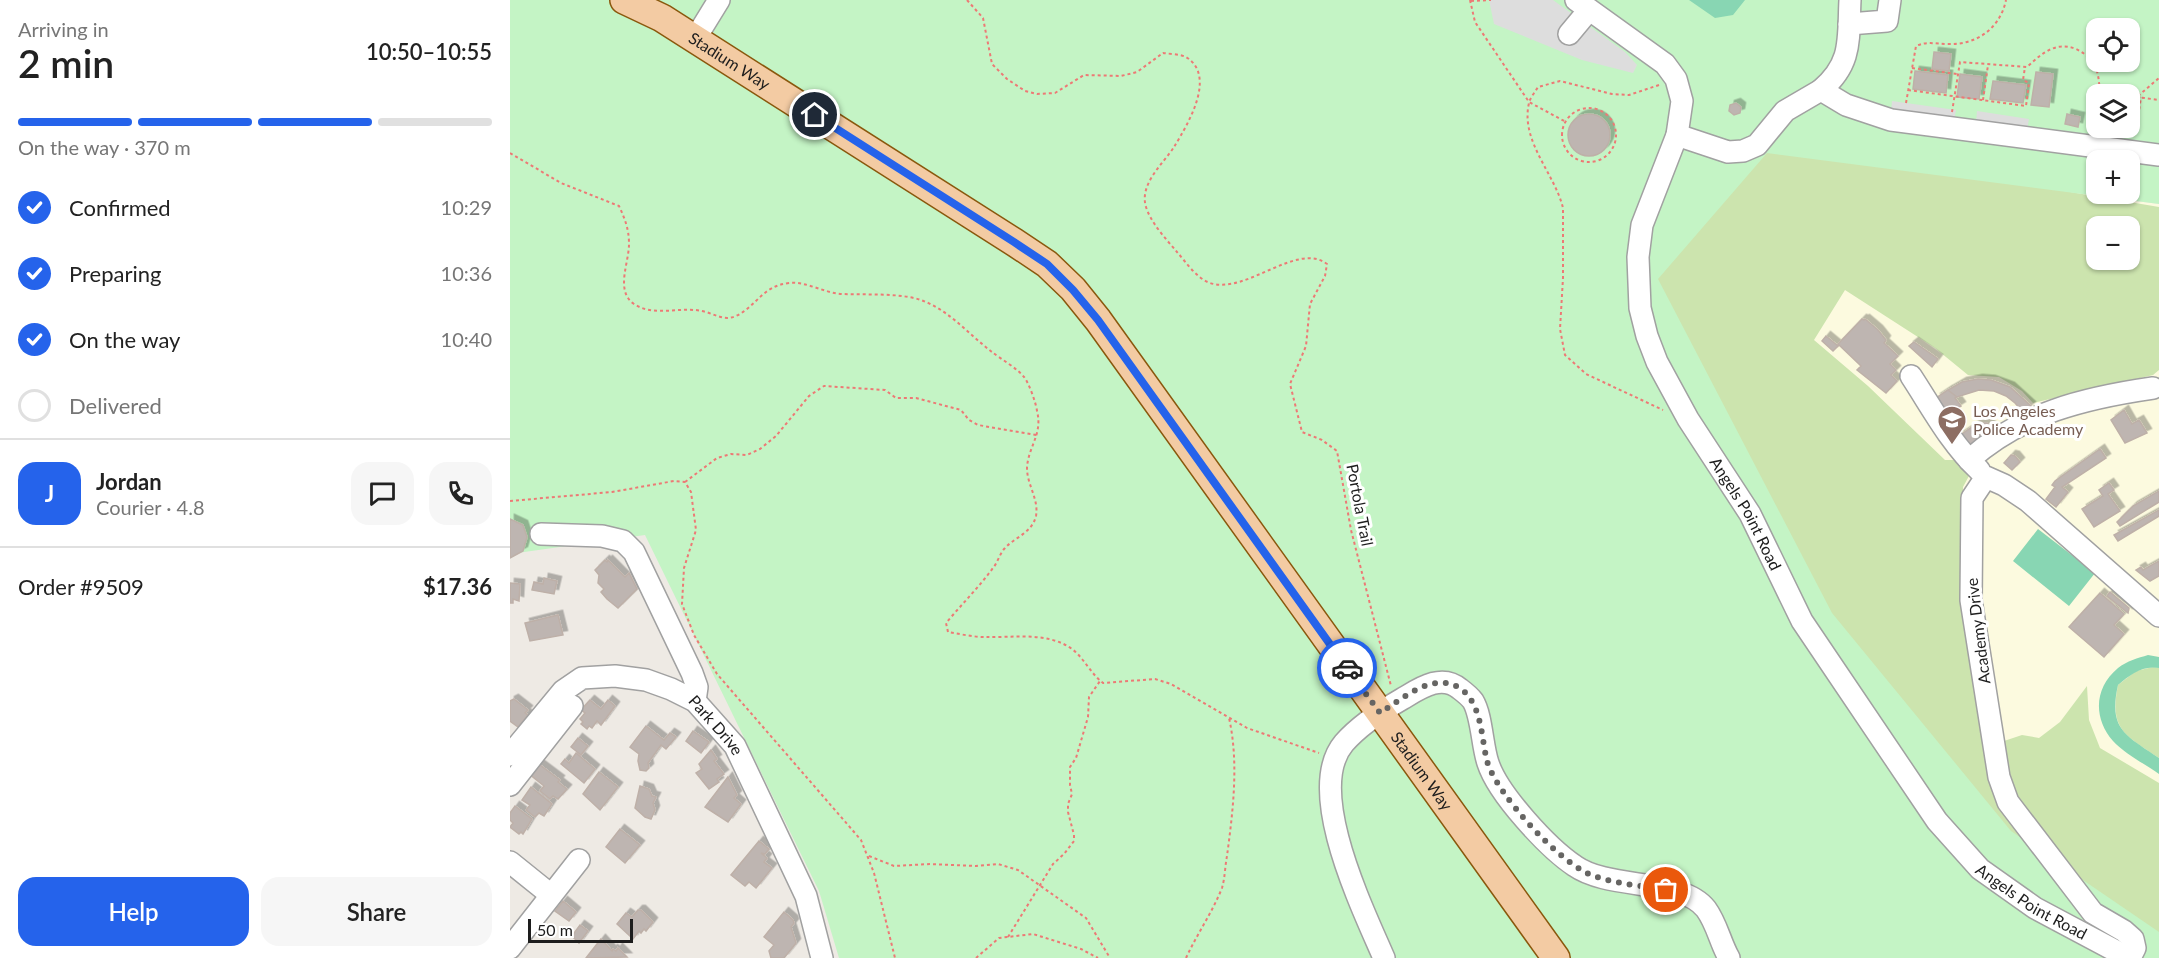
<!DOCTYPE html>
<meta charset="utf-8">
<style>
body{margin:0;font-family:Lato,sans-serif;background:#f6f6f6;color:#222;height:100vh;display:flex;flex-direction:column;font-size:22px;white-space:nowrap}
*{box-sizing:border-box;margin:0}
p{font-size:20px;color:#767676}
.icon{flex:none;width:33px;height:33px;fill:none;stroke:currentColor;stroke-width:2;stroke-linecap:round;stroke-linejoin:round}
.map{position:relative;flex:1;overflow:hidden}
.panel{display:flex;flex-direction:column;background:#fff;width:510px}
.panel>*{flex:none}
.fabs{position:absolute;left:1576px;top:18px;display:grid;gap:12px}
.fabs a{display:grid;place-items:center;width:54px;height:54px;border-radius:12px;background:#fff;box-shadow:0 2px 4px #0004;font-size:30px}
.scale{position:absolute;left:18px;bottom:15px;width:105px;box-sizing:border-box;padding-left:6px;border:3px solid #1d1d1d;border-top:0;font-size:16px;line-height:21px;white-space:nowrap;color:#1d1d1d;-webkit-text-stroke:4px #fff;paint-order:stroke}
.pin{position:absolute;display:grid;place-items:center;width:51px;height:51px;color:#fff;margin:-26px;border:3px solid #fff;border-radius:50%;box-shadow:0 2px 6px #0007}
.courier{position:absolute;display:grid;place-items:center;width:60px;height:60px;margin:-30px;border:4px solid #2563eb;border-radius:50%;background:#fff;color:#222;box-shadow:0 2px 8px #0007}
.summary em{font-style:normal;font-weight:600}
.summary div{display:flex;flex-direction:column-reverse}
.summary{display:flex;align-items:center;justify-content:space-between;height:102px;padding:0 18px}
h1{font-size:39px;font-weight:600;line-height:45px}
.bar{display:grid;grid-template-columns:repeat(4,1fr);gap:9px 6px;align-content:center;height:72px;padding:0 18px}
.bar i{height:8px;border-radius:4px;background:#e0e0e0}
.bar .on{background:#2563eb}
.bar p{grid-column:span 4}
.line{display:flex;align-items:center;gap:15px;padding:0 18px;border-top:2px solid #e0e0e0}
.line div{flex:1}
.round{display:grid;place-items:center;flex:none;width:63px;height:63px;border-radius:18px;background:#f6f6f6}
ol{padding:0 18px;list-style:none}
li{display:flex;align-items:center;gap:18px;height:66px}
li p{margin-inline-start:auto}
li .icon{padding:6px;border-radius:50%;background:#2563eb;color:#fff;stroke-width:4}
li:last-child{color:#767676}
li i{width:33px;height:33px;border:3px solid #e0e0e0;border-radius:50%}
.cta{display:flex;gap:12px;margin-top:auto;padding:12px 18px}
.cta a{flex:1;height:69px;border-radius:18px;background:#2563eb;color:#fff;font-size:24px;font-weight:600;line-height:69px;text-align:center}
.cta a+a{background:#f6f6f6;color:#222}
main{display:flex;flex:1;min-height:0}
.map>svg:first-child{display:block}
.education{fill:#fcfadf;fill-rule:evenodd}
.grass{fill:#cce4ae;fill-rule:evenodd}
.park{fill:#c4f4c5;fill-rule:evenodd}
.pitch{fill:#88d6b3}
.parking{fill:#ddd}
.building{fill:#beb5b1;stroke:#beb0a8;stroke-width:1.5;filter:url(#shadow)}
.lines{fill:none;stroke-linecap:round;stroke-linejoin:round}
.minor-casing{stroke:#a1a1a1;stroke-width:24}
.major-casing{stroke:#8a580d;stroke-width:30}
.path{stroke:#ed7975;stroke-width:2;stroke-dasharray:3 3;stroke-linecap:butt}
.minor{stroke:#fff;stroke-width:21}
.major{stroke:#f3cba3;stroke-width:27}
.done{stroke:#666563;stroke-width:6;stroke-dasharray:0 10.8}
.route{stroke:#2563eb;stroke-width:8}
.labels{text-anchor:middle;stroke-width:6;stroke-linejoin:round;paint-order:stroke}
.street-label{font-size:16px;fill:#1d1d1d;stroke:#fff}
.education-label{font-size:16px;fill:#785e54;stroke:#fff;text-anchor:start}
</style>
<main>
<section class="panel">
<div class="summary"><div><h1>2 min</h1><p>Arriving in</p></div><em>10:50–10:55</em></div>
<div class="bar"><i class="on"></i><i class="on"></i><i class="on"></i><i></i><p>On the way · 370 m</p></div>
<ol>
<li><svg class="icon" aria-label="check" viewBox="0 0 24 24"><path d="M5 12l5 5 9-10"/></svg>Confirmed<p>10:29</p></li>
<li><svg class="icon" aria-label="check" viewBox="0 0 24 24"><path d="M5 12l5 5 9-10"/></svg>Preparing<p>10:36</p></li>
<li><svg class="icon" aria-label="check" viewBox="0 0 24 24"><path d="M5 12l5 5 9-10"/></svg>On the way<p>10:40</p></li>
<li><i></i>Delivered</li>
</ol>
<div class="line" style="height:108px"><b class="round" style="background:#2563eb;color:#fff">J</b><div><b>Jordan</b><p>Courier · 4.8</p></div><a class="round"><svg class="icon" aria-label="chat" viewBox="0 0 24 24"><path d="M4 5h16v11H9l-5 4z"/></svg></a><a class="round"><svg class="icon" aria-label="phone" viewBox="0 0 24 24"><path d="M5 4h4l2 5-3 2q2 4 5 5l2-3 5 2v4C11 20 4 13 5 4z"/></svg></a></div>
<div class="line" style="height:78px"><div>Order #9509</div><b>$17.36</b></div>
<div class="cta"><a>Help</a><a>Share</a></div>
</section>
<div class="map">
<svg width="1649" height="958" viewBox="0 0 1649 958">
<defs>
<filter id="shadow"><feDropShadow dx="4.5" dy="-4.5" stdDeviation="0" flood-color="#0004"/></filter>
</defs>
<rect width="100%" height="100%" fill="#eeeae4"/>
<path class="education" d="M1257 153 1649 204V932L1501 831 1322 613ZM1587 226H1620V260H1587Z"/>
<path class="grass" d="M1255 145 1425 169 1649 207V370L1643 375 1523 403 1512 391 1489 377 1458 375 1425 348 1335 290 1304 340 1358 386 1435 460H1450L1460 474 1453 487 1454 598 1485 800 1548 880 1446 828 1143 309 1140 254ZM1587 226H1620V260H1587Z
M1643 667 1649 668V758C1615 735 1599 730 1608 685L1626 671Z
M1577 686 1579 720 1590 748 1649 783V958L1590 909 1500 788 1491 742 1512 735 1529 738 1550 722Z"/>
<path class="park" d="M0 0H1649V204L1257 153 1148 279 1322 613 1501 831 1649 932V958H329L309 891 135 535 0 554ZM1587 28H1620V62H1587ZM1587 94H1620V128H1587ZM1587 160H1620V194H1587Z"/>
<path class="pitch" d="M1179 0H1235L1223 15 1205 18Z
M1528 529 1585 573 1559 606 1503 561Z
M1638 655 1649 657V668C1632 665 1620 675 1608 685 1598 730 1616 735 1649 758V774C1635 764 1615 754 1603 741 1583 718 1584 688 1608 668 1617 661 1628 658 1638 655Z"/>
<path class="parking" d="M979 0H1043L1115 52 1127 65 1123 73 1072 60 984 24Z
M1382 101 1446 110 1444 121 1381 112Z
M1467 111 1519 119 1517 130 1466 123Z"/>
<path class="building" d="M1424 52 1441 54 1439 71 1422 69Z
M1405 71 1438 75 1436 93 1403 89Z
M1526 72 1543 74 1539 107 1521 105Z
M1450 74 1472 77 1469 99 1447 97Z
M1483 81 1516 85 1513 103 1480 99Z
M1226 103 1231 107 1230 113 1224 115 1219 111 1220 105Z
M1058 135a21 21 0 1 1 42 0a21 21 0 1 1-42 0Z
M1557 114 1570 117 1568 127 1555 124Z
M1352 319 1354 320 1355 319 1368 330 1376 340 1374 343 1388 356 1380 364 1386 370 1381 375 1387 381 1376 393 1347 370 1351 366 1328 344Z
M1316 336 1328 346 1323 351 1312 341Z
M1404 342 1428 359 1422 367 1399 346Z
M1468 379 1481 380 1500 387 1521 406 1516 410 1518 415 1510 419 1507 413 1512 411 1505 403 1496 396 1484 391 1469 390 1447 397 1438 390 1452 382Z
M1438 390 1447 397 1445 398 1451 406 1437 415 1426 398Z
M1614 410 1622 424 1629 420 1637 433 1615 443 1601 420Z
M1468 423H1477L1485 429 1457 448 1449 436Z
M1590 449 1596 458 1552 487 1558 492 1546 507 1536 499 1545 487 1542 485 1545 481Z
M1501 455 1505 456 1510 462 1502 470 1494 463Z
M1599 483 1604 490 1598 494 1610 511 1584 527 1572 509 1593 496 1589 490Z
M1649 491V502L1610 526 1607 522 1623 506Z
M1649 510V516L1608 541 1604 535Z
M0 519 13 525 17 537 13 551 0 558Z
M95 560 97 562 98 560 115 577 119 573 127 589 108 608 97 599 91 592 94 589 88 583 89 575 85 570Z
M1649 561V576L1640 581 1626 570 1631 567 1633 570Z
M34 578 47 581 44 594 22 590 24 582 33 584Z
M0 583 10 584 9 601 3 599V603H0Z
M1600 592 1619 608 1618 613 1597 596Z
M1590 593 1614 614 1604 625 1614 634 1594 657 1559 627Z
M48 615 53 635 20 641 15 623Z
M4 699 18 710 15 713 18 715 8 727 0 721V701Z
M80 700 91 709 98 700 105 706 91 725 87 721 82 728 79 726 77 729 71 724 73 722 70 719 75 713 71 710Z
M136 726 154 740 160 733 166 737 156 749 151 745 138 763 139 768 136 771 130 770 128 761 129 754 120 747Z
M183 731 199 742 191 753 176 741Z
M68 738 78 746 71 755 61 747Z
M201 750 207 759 204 761 214 774 207 779 209 782 199 789 186 773 192 769 189 764Z
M66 753 85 769 74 783 51 764 55 759 59 763Z
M26 762 50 780 48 782 57 789 48 799 43 796 40 799 30 791 34 786 18 773Z
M89 772 108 787 90 810 73 794Z
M218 777 227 795 224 798 231 804 218 822 195 807Z
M130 786 139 789 142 796 146 797 143 803 145 810 141 819 135 817 125 808Z
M21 787 42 804 34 816 29 813 25 817 16 810 20 805 12 800Z
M5 806 22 819 13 834 11 832 9 834 0 827 3 823 0 820V813Z
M110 829 130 845 115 863 96 847Z
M249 841 259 849 255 854 251 853 257 858 254 862 262 868 246 888 239 882 235 886 221 875Z
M53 901 66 912 59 921 45 911Z
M128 910H131L143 922 136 931 134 929 131 933 129 931 123 939 107 924 116 913 122 917Z
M274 912 283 920 284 923 281 927 286 943 274 958H261L259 951 264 945 254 937Z
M70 925 78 931 69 943 62 936Z
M91 939 102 951 103 949 106 951 108 948 117 957 76 958Z"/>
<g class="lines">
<g class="minor-casing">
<g id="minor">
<path id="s1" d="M1066 0 1155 64 1166 79 1172 101 1167 135 1132 225 1128 257 1130 308 1137 336 1147 362 1178 419 1240 514 1292 621 1427 821 1470 869 1525 908 1619 958"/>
<path d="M1339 24 1377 21 1380 0"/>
<path d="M1059 34 1079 10"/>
<path d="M185 39 209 0"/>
<path d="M1311 90C1343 63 1338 39 1340 0"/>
<path d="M1167 135 1218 152 1233 151 1247 145 1275 111 1311 90 1336 105 1381 120 1649 155"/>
<path d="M1401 376C1422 408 1441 444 1469 470"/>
<path d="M1459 460C1512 413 1574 398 1643 388"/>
<path d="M31 534 92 536 113 541 124 552 182 673 187 687 185 701"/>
<path id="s2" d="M0 755 53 691 72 678 105 676 136 680 161 689 185 701 225 746 296 896 312 958"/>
<path d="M0 785 62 706"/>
<path d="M0 862 41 895"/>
<path d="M0 948 69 860"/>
<path d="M874 958C853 909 794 790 834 743 849 726 873 710 892 699 909 689 931 673 950 689 954 692 960 697 963 701 972 716 972 746 978 763 988 794 1038 848 1065 866 1099 890 1172 878 1196 909 1207 924 1210 942 1219 958"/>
<path d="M1620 958 1625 948 1623 939 1614 931 1583 913 1498 802 1489 777 1461 600 1462 498 1476 477 1494 485 1518 501 1649 616"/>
</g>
</g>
<g class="major-casing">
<g id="major">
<path id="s3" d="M114 0 152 18 504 242 537 264 563 289 588 320 1046 958"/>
</g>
</g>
<path class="path" d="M457 0 473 18 482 64 497 79 515 91 527 94 545 93 574 75 611 76 627 72 653 53C660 54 670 54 676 57 707 76 678 124 664 147 653 164 629 184 636 207 641 223 656 239 667 252 676 262 686 278 700 283 736 295 787 241 817 264L815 276 800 304 796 346 780 384 792 432 812 440 827 451 841 530 881 686
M960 0 965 22 1019 102 1056 122
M961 1 981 0
M1402 68 1447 74
M1149 85 1119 95 1102 94 1050 81 1028 87C1025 92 1020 98 1019 103 1010 141 1045 174 1053 208V278L1050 329 1055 355 1076 374 1153 410
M1398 90 1516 106 1519 83 1513 80 1515 67
M1590 92 1585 94 1580 127 1626 132 1631 97
M1620 96 1649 100
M1628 96 1649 78
M1473 100 1478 65
M1396 103 1406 46C1417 41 1426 44 1438 44 1466 45 1490 29 1496 0
M1052 135a27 27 0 1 1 54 0a27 27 0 1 1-54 0Z
M1442 112 1450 62 1517 67C1532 53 1546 41 1566 49 1575 53 1582 60 1586 69 1589 76 1589 84 1590 92L1610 94
M0 153 51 183 109 206C115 219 119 229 119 244 119 263 105 291 124 304 145 318 173 305 196 312 206 315 215 321 226 316 247 306 252 286 279 283 296 281 314 293 332 294 356 295 380 293 404 298 436 306 457 333 482 352 491 359 508 369 514 377 519 383 526 403 527 411 533 434 518 447 517 468 517 485 529 499 526 516 522 533 505 537 495 548 490 553 488 562 483 568 469 587 452 604 436 623L438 632C450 634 463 637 475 637 502 638 537 631 562 649 574 658 581 674 593 683L645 679 661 684 737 728 809 753
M175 482 207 458 221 454 237 455 250 449 266 436 299 396 314 386 375 390 386 398H406L451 410 459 420 468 425 526 435
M0 501 102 492 164 481 175 482 181 492 186 530 174 568 172 604 184 635 207 674 351 840 364 873 385 958
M359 856 384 866 420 864 466 866 488 864 508 870 576 918 600 958
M498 937 543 864 554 854 564 841V835L558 812V804L562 794 560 785V767L566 758 578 717 579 697 590 681
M466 958 489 938 523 934 571 949 588 958
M676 958C687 934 702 913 712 888 715 878 715 866 717 856 723 811 729 762 719 718"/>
<use href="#minor" class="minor"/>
<use href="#major" class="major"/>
</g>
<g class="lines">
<path class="done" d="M837 668 870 713C891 700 921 672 948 687 972 701 971 737 977 761 986 794 1052 866 1084 876 1107 884 1133 886 1156 890"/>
<path class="route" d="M305 115 504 242 537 264 563 290 588 320 837 668"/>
</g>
<defs>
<g id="school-pin" transform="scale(1.5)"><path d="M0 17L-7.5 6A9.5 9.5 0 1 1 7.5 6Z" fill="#8d6e63" stroke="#fff"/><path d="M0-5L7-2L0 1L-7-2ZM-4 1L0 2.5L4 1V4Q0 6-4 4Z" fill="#fff"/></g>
</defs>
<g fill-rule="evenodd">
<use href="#school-pin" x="1442" y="420"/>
</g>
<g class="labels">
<g class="street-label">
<text dy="6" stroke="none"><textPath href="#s3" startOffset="122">Stadium Way</textPath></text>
<text transform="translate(850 505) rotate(79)" y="6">Portola Trail</text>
<text dy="6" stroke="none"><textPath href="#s1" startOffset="598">Angels Point Road</textPath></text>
<text transform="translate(1468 631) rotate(-97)" y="6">Academy Drive</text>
<text dy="6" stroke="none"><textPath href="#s2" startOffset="256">Park Drive</textPath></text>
<text dy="6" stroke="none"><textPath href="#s3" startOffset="1130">Stadium Way</textPath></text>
<text dy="6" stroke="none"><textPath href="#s1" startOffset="1086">Angels Point Road</textPath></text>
</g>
<g class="education-label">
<text x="1463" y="417">Los Angeles<tspan x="1463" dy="18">Police Academy</tspan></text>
</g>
</g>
</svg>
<div class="fabs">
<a><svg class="icon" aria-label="locate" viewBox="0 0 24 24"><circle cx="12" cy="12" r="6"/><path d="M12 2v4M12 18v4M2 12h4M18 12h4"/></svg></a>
<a><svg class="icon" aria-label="layers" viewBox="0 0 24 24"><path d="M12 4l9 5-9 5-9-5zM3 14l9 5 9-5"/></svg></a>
<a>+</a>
<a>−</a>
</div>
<div class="scale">50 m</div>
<div class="pin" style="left:1156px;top:890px;background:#ea580c"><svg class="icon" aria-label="bag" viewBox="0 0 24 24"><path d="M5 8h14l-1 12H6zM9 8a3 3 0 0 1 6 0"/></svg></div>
<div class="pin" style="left:305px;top:115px;background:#1f2937"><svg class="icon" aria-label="home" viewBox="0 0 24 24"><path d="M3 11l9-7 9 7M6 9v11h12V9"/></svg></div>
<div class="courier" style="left:837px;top:668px"><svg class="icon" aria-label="car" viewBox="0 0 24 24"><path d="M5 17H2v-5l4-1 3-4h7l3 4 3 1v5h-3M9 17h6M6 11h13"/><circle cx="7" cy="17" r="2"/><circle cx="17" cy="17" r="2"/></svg></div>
</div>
</main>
